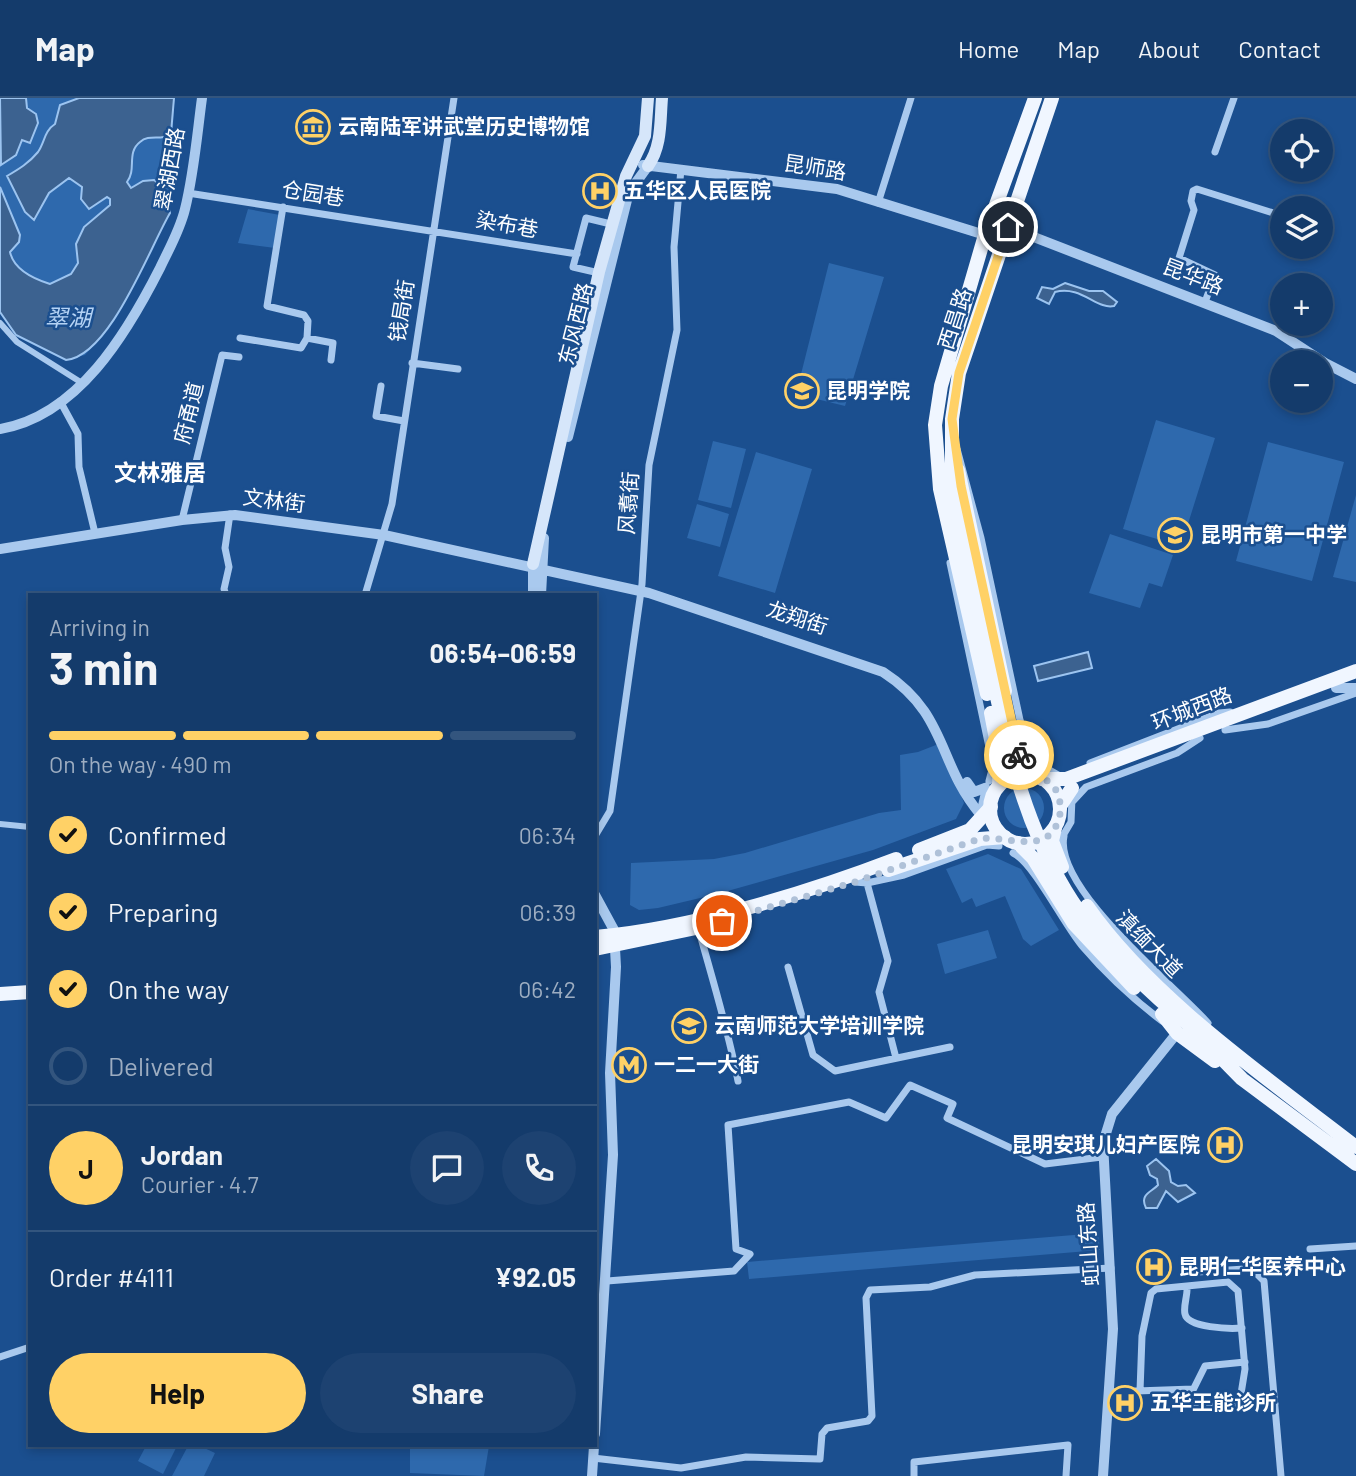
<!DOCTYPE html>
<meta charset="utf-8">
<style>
body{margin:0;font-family:Barlow,"Noto Sans SC",sans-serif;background:#1d4271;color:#f1f3f6;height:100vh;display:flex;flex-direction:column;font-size:26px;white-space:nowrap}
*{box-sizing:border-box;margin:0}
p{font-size:23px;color:#9dadc1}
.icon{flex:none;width:38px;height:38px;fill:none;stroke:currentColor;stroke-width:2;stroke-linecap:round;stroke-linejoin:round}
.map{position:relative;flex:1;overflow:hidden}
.sheet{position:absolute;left:28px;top:495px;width:569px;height:854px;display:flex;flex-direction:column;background:#143b6b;border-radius:0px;box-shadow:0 4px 10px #0003,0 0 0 2px #33557e}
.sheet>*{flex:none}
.buttons{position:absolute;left:1270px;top:21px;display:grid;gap:14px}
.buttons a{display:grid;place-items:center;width:63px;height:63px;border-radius:50%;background:#143b6b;box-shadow:0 4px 10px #0003,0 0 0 2px #33557e;font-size:35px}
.pin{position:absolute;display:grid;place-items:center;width:60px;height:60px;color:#fff;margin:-30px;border:4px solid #fff;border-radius:50%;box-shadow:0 2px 7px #0007}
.courier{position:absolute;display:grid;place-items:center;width:70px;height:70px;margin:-35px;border:5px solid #ffd166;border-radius:50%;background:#fff;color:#222;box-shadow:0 2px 9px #0007}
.head em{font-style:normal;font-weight:700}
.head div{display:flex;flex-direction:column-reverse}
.head{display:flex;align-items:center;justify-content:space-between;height:119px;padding:0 21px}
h1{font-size:46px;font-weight:700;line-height:52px}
.bar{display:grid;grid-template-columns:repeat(4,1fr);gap:10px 7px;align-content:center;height:84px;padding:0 21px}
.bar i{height:9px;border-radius:5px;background:#33557e}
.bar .selected{background:#ffd166}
.bar p{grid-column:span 4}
.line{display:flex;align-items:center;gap:18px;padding:0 21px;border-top:2px solid #33557e}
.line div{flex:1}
.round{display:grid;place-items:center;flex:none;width:74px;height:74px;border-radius:37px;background:#1d4271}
ol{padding:0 21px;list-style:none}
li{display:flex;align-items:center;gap:21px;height:77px}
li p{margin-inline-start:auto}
li .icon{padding:7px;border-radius:50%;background:#ffd166;color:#111;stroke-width:4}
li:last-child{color:#9dadc1}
li i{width:38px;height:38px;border:4px solid #33557e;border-radius:50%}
.cta{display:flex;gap:14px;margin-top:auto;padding:14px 21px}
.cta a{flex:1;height:80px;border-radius:42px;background:#ffd166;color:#111;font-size:28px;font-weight:700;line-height:80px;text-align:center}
.cta a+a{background:#1d4271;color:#f1f3f6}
header{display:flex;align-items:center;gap:42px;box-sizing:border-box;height:98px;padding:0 35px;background:#143b6b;border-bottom:2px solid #33557e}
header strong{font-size:33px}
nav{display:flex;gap:38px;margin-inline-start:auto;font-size:24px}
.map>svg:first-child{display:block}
.green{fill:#2e69ad}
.water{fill:#3c6290;stroke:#9cc4f0;stroke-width:2}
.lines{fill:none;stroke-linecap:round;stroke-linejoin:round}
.pedestrian{stroke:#a9c9ee;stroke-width:6}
.minor{stroke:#a9c9ee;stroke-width:7}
.tertiary{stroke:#a9c9ee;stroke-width:10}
.secondary{stroke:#d6e6fa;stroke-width:12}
.primary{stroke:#f0f6ff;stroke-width:14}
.primary-bridge{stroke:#f0f6ff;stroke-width:14}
.done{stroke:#afc1d8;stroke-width:7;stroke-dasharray:0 12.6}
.route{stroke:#ffd166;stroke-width:9}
.labels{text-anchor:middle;stroke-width:5;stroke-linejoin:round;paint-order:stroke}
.poi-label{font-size:21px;font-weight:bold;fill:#fff;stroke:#1b4f8f;text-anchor:start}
.street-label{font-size:21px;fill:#fff;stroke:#1b4f8f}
.water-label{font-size:23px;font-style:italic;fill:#b5d3f5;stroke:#1b4f8f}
.neighbourhood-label{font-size:23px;font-weight:bold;fill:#fff;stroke:#1b4f8f}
</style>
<header>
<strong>Map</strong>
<nav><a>Home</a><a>Map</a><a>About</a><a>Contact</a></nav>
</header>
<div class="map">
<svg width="1356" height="1378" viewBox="0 0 1356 1378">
<rect width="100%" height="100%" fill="#1b4f8f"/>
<path class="green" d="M0 0H174L170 115 103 237 85 257 66 262 16 237 0 214Z
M248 111 280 117 275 150 238 145Z
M829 165 884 179 845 308 796 296Z
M1156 322 1215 340 1181 448 1123 431Z
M713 343 746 351 731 410 698 402Z
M1268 344 1344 364 1312 483 1236 463Z
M756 354 812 371 775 495 718 478Z
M1356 397V484L1333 479Z
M697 406 729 416 720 449 687 440Z
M1110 436 1173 457 1162 489 1149 485 1140 510 1089 495Z
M941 645 964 705 956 721 873 752 717 796 658 810 639 812 630 807 631 765 714 761 745 755 879 715 901 712 900 657 918 654Z
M1004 710a20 20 0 1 1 40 0a20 20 0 1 1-40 0Z
M988 756 1021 771 1059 832 1031 848 1023 841 1005 798 976 809 972 800 962 805 946 771Z
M988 832 997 860 945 876 937 846Z
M1098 1135 1100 1152 749 1181 747 1164Z
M146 1348H177L163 1376 138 1363Z
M188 1348H200L215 1355 204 1378H172Z
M410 1348H489L484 1378 410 1375Z"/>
<path class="water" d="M0 0H26L27 10 36 16 38 25 30 45 22 42 16 57 1 67Z
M79 0H174L171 35C162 44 150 35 140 44 126 55 137 71 127 84L131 90 143 83 154 82 165 91 170 115C149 151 110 258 66 262L16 237 0 214V89L20 137 19 144 10 154C14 172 34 181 50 186L71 176 78 165 76 146 84 129 110 107V101L107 99 89 111 81 101 82 89 69 80 49 95 34 122 25 114 7 78C19 71 29 65 38 54 45 44 44 33 55 26L60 7Z
M1065 185 1089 193H1103L1117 204 1114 208C1097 212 1081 187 1055 194L1049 206 1037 200 1042 189 1053 191Z
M1088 554 1092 570 1038 583 1034 568Z
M1156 1061 1169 1073 1171 1084 1178 1088 1186 1087 1195 1095 1178 1104 1166 1093 1157 1110H1146C1139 1096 1152 1094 1158 1087L1157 1081 1150 1077 1147 1068Z"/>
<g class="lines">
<path class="pedestrian" d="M0 225 17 244 82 285
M0 726 30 729"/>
<path class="minor" d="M1215 54 1234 0
M188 95 577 156
M878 105 911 0
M283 109 267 208 304 217 308 223 307 240 333 245 331 262
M599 175 573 169 586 120 615 127
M1205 204 1215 177 1179 160 1194 112 1191 103 1193 93 1197 91 1283 118
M240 240 301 250 307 240
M412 265 458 271
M381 288 376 318 404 323
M60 303 78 336 79 369 94 431
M957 351 981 440 1020 622 1029 655 1040 666
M182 422 222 257 239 259
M950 465 993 668 989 683
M226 497 224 491 229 469 225 450 230 416
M365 497 392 406 454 0
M1225 632 1268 626 1356 595
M1037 665 1060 678
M1090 665 1219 615 1230 614
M1073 703 1086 689 1177 655 1200 640
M980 714 986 688
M595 738 610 713 642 486 649 367 677 232 674 149 681 71
M1064 738C1053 790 1175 888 1208 925
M1061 741 1071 724 1072 700
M1013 755C1034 765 1064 827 1083 849 1107 877 1133 901 1162 923
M855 784 867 785 904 777 987 747 999 748
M867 785 888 863 879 894 896 960
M698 829C712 880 728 931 738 983
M788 869 813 957 835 973 950 949
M1310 1151 1356 1148
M1197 1174 1245 1171 1253 1172 1264 1183 1281 1378
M607 1183 734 1173 750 1156 736 1151 728 1027 849 1004 886 1020 910 987 953 1006 947 1020 1045 1066 1102 1059
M1187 1188C1188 1197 1183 1208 1185 1216 1188 1230 1230 1231 1242 1230
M0 1259 30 1249
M1140 1293 1142 1238 1151 1195 1156 1191 1228 1184 1238 1193 1245 1271 1240 1302 1227 1310 1196 1306 1191 1296 1205 1268 1245 1264
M1108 1294 1193 1291
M1240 1302 1275 1306
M593 1360 681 1370 746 1359 820 1361 822 1336 827 1330 868 1323 872 1318 866 1200 870 1192 930 1189 975 1177 1111 1170
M914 1378V1364L1068 1347 1066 1378"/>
<path class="tertiary" d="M643 67 837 91 985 137
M1008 129 1276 233 1325 265 1356 281
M0 331C78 318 127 235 160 170 169 151 180 132 185 111 194 75 197 37 202 0
M568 339 629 94 648 68
M0 451 182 422 235 417 384 437 649 495 883 574C948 616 937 665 980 716
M533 466V497
M541 497 544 440
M1336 590H1356
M967 684 974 694 985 690
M595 797 614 832 616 869 610 975 613 1057 595 1336
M592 1378 594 1348
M1103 1378 1113 1231 1103 1045 1112 1016 1177 935"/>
<path class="secondary" d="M648 68C662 48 660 24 662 0
M533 466 599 174 626 78 645 38 648 0"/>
<path class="primary" d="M958 372 1005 593
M952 390V321L959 275 1052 0
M987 596 940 391 935 327 941 288 985 137 1035 0
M990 711a35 35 0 1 1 70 0a35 35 0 1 1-70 0Z
M1066 681 1356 573
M1087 808C1151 900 1267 980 1356 1049
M595 839C690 831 807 795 896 761
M595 851 696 830
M0 896 30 894
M1162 916 1177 935 1215 963
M1190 928 1242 981 1356 1066"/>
<path class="primary-bridge" d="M952 390C965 449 977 508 990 567 1006 642 1021 715 1060 783 1091 839 1141 887 1190 928
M991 615 1000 662 999 687
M1016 646 1022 665 1034 677
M1042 681H1066
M1060 708 1072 690
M1055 730 1052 743 1062 769
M1018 745 1033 760 1074 826 1134 890
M919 752 970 732 991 709
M888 772 980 741 1005 739"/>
</g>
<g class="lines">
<path class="done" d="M722 823 855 784 979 741C1006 736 1048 760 1059 720 1062 711 1060 697 1054 689 1042 675 1028 678 1019 657"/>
<path class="route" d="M1008 129 959 275 952 321 961 388 1019 657"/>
</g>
<defs>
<g id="museum-ring" transform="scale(1.75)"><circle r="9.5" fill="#1b4f8f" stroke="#ffd166" stroke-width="1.5"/><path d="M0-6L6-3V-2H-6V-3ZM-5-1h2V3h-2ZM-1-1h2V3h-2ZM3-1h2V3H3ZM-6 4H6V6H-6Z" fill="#ffd166"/></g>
<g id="hospital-ring" transform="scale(1.75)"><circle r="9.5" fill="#1b4f8f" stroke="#ffd166" stroke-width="1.5"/><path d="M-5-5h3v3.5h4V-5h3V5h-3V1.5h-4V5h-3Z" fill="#ffd166"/></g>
<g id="university-ring" transform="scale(1.75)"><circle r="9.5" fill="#1b4f8f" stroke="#ffd166" stroke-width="1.5"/><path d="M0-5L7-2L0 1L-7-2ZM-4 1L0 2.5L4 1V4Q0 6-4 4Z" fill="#ffd166"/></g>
<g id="school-ring" transform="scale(1.75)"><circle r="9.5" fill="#1b4f8f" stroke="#ffd166" stroke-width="1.5"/><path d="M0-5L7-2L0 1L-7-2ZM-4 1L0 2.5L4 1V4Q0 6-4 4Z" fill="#ffd166"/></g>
<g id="metro-ring" transform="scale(1.75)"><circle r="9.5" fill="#1b4f8f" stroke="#ffd166" stroke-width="1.5"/><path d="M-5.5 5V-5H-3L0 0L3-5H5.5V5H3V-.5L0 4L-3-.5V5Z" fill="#ffd166"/></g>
</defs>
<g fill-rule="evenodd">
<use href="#museum-ring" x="313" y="29"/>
<use href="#hospital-ring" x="600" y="93"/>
<use href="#university-ring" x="802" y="293"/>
<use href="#school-ring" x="1175" y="437"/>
<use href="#university-ring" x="689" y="928"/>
<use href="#metro-ring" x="629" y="967"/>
<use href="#hospital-ring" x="1225" y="1047"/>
<use href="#hospital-ring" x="1154" y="1169"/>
<use href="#hospital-ring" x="1125" y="1305"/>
</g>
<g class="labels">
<g class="poi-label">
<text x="338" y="36">云南陆军讲武堂历史博物馆</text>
<text x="624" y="100">五华区人民医院</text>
<text x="826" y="300">昆明学院</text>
<text x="1200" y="444">昆明市第一中学</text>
<text x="714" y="935">云南师范大学培训学院</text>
<text x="654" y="974">一二一大街</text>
<text x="1200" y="1054" text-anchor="end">昆明安琪儿妇产医院</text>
<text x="1178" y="1176">昆明仁华医养中心</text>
<text x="1150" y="1312">五华王能诊所</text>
</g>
<g class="street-label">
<text transform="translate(815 70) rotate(9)" y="7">昆师路</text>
<text transform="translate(170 71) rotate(-80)" y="7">翠湖西路</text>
<text transform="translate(313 96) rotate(9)" y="7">仓园巷</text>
<text transform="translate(507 127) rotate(10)" y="7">染布巷</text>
<text transform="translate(1193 179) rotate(21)" y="7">昆华路</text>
<text transform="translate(402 213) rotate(-81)" y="7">钱局街</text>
<text transform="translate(955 221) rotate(-72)" y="7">西昌路</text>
<text transform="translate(576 226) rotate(-76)" y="7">东风西路</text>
<text transform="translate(189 315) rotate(-76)" y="7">府甬道</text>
<text transform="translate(274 403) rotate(7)" y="7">文林街</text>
<text transform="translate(629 405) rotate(-86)" y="7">风翥街</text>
<text transform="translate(797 520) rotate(18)" y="7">龙翔街</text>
<text transform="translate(1192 611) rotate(-21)" y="7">环城西路</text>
<text transform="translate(1149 846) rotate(46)" y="7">滇缅大道</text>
<text transform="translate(1089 1146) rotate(-94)" y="7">虹山东路</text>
</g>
<g class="water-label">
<text x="68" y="228">翠湖</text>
</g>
<g class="neighbourhood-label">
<text x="160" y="383">文林雅居</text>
</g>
</g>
</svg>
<div class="buttons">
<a><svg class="icon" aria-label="locate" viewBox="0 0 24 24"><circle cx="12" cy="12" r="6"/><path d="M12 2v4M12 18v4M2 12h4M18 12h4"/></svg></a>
<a><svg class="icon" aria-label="layers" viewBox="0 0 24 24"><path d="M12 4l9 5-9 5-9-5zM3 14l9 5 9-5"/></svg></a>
<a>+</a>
<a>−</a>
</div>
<div class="pin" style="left:722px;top:823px;background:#ea580c"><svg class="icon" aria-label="bag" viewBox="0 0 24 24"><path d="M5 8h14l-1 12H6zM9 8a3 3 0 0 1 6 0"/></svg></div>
<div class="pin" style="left:1008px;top:129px;background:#1f2937"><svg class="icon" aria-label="home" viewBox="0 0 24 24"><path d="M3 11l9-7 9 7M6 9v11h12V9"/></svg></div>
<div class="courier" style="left:1019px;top:657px"><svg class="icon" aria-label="bike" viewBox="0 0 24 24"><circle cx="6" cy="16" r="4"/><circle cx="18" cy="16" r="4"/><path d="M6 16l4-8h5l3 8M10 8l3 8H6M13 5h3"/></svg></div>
<section class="sheet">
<div class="head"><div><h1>3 min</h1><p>Arriving in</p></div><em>06:54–06:59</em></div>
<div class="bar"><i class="selected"></i><i class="selected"></i><i class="selected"></i><i></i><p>On the way · 490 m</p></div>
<ol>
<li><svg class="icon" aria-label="check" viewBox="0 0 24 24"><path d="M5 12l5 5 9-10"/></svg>Confirmed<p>06:34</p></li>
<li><svg class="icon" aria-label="check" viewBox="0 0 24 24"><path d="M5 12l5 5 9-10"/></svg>Preparing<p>06:39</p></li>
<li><svg class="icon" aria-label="check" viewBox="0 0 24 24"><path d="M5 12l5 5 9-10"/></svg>On the way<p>06:42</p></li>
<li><i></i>Delivered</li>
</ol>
<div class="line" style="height:126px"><b class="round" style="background:#ffd166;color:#111">J</b><div><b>Jordan</b><p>Courier · 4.7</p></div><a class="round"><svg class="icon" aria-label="chat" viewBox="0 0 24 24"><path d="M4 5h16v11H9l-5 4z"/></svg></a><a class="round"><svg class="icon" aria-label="phone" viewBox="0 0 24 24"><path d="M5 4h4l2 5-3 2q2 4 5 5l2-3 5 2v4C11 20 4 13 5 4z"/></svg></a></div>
<div class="line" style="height:91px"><div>Order #4111</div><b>¥92.05</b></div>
<div class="cta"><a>Help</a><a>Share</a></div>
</section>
</div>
